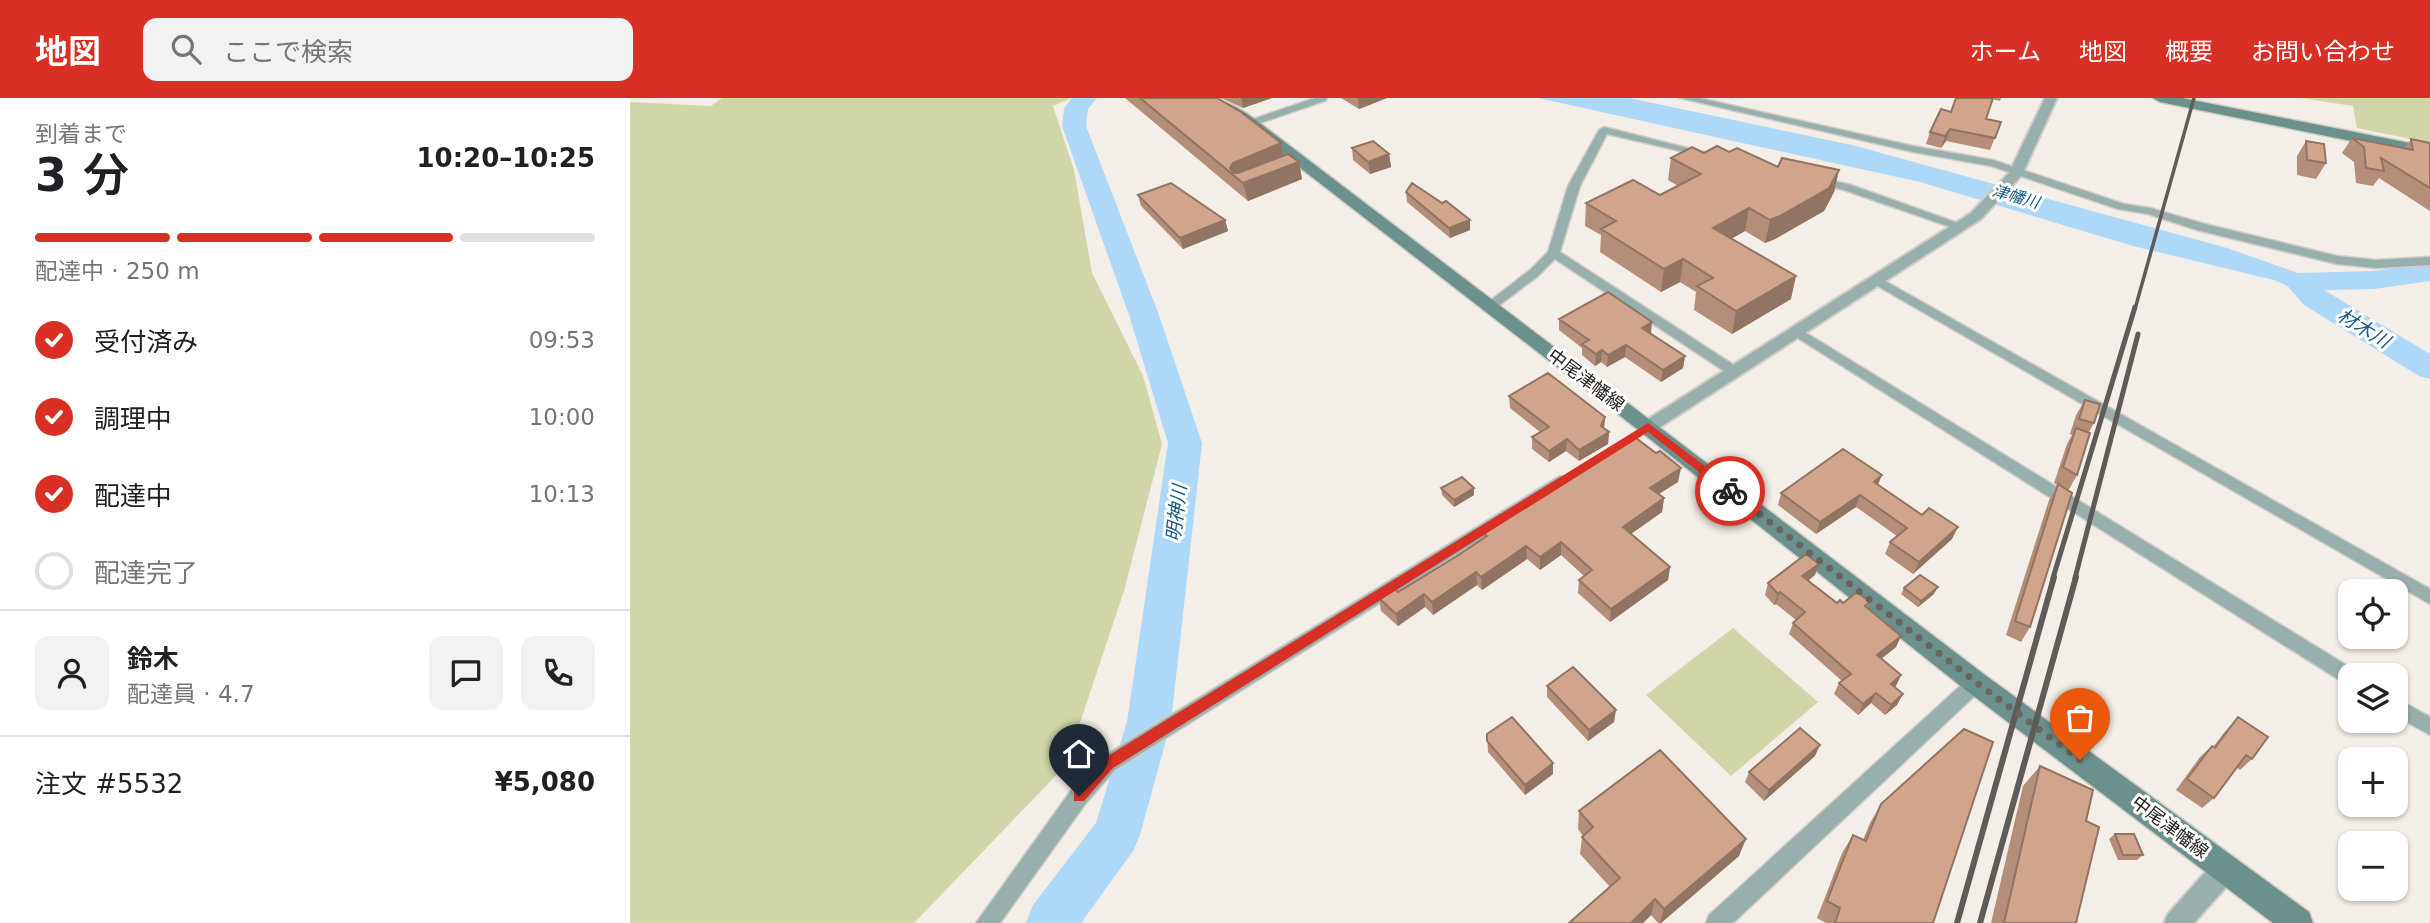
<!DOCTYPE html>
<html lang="ja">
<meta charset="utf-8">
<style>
body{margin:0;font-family:"DejaVu Sans","Noto Sans JP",sans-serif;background:#f2f2f2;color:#202124;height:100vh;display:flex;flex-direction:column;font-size:26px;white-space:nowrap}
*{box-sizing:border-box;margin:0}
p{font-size:23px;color:#757577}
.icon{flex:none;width:38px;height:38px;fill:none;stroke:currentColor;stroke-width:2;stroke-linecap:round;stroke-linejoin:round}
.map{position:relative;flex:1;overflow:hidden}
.drawer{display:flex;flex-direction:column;background:#fff;width:630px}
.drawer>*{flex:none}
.tools{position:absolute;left:1708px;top:481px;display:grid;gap:14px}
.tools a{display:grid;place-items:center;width:70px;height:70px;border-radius:14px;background:#fff;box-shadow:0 2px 5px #0004;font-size:35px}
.pin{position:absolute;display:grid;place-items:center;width:60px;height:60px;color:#fff;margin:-72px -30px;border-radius:50% 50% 50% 0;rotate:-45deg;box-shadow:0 0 7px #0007}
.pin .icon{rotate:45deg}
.courier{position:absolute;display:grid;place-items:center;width:70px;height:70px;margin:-35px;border:5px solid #d93025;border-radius:50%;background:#fff;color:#222;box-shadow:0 2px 9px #0007}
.headline em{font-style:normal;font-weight:600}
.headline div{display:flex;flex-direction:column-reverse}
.headline{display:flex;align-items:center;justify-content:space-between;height:119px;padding:0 35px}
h1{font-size:46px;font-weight:600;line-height:52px}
.bar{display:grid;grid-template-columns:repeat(4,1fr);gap:10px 7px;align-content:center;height:84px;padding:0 35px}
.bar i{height:9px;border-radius:5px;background:#e0e0e0}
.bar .active{background:#d93025}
.bar p{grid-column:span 4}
.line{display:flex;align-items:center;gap:18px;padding:0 35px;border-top:2px solid #e0e0e0}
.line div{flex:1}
.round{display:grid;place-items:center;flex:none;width:74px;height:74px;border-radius:14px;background:#f2f2f2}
ol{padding:0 35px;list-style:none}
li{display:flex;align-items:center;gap:21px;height:77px}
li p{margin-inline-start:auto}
li .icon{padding:7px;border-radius:50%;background:#d93025;color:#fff;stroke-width:4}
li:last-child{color:#757577}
li i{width:38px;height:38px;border:4px solid #e0e0e0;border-radius:50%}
header{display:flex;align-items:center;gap:42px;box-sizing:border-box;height:98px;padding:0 35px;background:#d93025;color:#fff}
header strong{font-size:33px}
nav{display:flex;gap:38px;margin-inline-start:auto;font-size:24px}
.search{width:490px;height:63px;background:#f2f2f2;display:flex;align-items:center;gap:18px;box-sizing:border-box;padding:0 24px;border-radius:14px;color:#757577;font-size:26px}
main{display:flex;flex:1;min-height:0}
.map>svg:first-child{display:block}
.green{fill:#d0d6a8}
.water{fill:#aed8f7}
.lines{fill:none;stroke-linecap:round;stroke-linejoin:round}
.river{fill:#aed8f7;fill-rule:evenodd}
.service-casing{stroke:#d1ccc6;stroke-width:9}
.minor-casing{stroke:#d1ccc6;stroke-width:3}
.tertiary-casing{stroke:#d1ccc6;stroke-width:4}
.secondary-casing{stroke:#d1ccc6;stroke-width:3}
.service{stroke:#97b0ad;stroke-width:6}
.minor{fill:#97b0ad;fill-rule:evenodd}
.tertiary{fill:#97b0ad;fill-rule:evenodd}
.secondary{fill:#6b918d;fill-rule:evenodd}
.rail-far2{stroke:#5e5b58;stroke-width:3.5}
.rail-far1{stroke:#5e5b58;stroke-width:5}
.rail{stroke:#5e5b58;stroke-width:6}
.wall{fill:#b48e78}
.shaded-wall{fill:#927462}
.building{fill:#d1a58c;stroke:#927462;stroke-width:2}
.route{fill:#d93025}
.done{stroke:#696662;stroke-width:7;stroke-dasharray:0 12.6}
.labels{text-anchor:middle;stroke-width:6;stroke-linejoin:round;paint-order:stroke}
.far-water-label{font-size:16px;font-style:italic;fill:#165a82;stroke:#fff}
.street-label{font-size:18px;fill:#1e1c1a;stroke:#fff}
.water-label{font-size:19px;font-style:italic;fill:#165a82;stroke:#fff}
</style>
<header>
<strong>地図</strong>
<div class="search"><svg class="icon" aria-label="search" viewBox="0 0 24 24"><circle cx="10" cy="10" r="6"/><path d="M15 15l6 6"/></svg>ここで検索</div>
<nav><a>ホーム</a><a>地図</a><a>概要</a><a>お問い合わせ</a></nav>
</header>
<main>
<section class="drawer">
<div class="headline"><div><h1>3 分</h1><p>到着まで</p></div><em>10:20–10:25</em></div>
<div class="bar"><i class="active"></i><i class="active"></i><i class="active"></i><i></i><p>配達中 · 250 m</p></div>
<ol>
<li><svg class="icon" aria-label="check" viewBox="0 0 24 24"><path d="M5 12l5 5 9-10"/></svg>受付済み<p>09:53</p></li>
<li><svg class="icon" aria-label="check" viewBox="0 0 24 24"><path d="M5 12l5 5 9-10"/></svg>調理中<p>10:00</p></li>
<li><svg class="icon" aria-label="check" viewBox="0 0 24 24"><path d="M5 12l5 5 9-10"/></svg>配達中<p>10:13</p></li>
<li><i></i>配達完了</li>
</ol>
<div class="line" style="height:126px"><a class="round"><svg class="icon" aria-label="person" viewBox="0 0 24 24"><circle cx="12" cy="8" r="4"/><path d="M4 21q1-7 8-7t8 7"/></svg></a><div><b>鈴木</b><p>配達員 · 4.7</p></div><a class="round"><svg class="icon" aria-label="chat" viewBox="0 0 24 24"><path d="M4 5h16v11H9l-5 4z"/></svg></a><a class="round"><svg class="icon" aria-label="phone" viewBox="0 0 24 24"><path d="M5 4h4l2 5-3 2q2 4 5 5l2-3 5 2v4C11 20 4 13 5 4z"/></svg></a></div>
<div class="line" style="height:91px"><div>注文 #5532</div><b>¥5,080</b></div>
</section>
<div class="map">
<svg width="1800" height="825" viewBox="0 0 1800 825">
<rect width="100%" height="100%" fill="#f3eee7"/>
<path class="green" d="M92 0H441L423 8 444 72 462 175 513 278 532 346 494 493 436 667 284 825H0V4L81 8Z
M1671 0H1800V45L1727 30 1723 8Z
M1103 530 1188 604 1101 678 1016 597Z"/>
<path class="water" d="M908 0H999L1222 47 1597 150 1668 175 1718 182 1683 192 1685 200 1644 182 1503 148 1290 84Z"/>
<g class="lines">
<path class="river" d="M442 0H467L458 11 456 28 529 217 572 345 541 624 510 737 503 753 451 825H396L403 807 466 725 497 624 538 345 499 217 432 28 434 10Z
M1800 165V183L1744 191 1694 192 1800 256V281L1789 278 1674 207 1654 184 1659 178 1669 175 1744 173Z"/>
<g class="service-casing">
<path id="service" d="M621 25 694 0"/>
</g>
<g class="minor-casing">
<path id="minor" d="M1050 0H1069L1283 48 1363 62 1494 106 1520 110 1575 126 1707 158 1746 162 1800 159V167L1746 170 1707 166 1567 132 1518 116 1488 111 1361 68 1283 54Z
M974 29 1081 56 1076 59 977 36 950 88 930 154 1110 271 1112 274 1110 277H1100L925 161 908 178 863 212H853L852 209 900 172 918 154 938 88 969 32Z
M1186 79 1221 87 1336 128 1330 132 1326 131 1214 92 1182 84V80Z
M1248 179 1800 491V506L1244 186 1242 183Z
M1168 230 1726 573 1728 578H1720V587L1714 585 1163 237V231Z
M930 378 935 380 938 384 935 388 485 672 456 705 370 825H346L442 691 471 660Z
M1346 577 1352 579 1355 585 1352 591 1103 825H1076L1079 817 1340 579Z
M1766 600 1800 619V637L1766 618Z"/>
</g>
<g class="tertiary-casing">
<path id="tertiary" d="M1415 0H1427L1392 77 1351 121 1024 333H1012L1009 329 1012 325 1341 115 1379 75Z
M1596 758 1605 761 1609 770 1605 779 1564 825H1534L1538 816 1587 761Z"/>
</g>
<g class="secondary-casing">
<path id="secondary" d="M568 0C592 0 607 8 626 22L1355 577 1679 814 1683 825H1643L1337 593 1011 334 616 28Z
M1523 0H1552L1800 49V59L1530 4Z"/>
</g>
<use href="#service" class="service"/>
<use href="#minor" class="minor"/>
<use href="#tertiary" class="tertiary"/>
<use href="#secondary" class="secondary"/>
<path class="rail-far2" d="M1505 211 1564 0"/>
<path class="rail-far1" d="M1423 480 1505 209
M1445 480 1508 236"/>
<path class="rail" d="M1327 825 1424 479
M1350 825 1446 479"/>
</g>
<path class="wall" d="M495 0H642L613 10 593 1 588 0 651 45 654 58 669 64 672 81 618 103Z
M711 0H757L729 11Z
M1326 0H1371L1370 3 1362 1 1356 21 1371 24 1360 52 1316 43 1311 50 1296 46 1300 34 1321 14Z
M1722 40 1775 50 1781 41 1800 45V113L1749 80 1743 88 1726 85 1724 64 1712 55Z
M1676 43 1696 65 1686 81 1667 77V58Z
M722 50 759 56 761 69 740 76 723 62Z
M1099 54 1148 69 1209 72 1204 94 1194 113 1145 141 1135 145 1115 133 1101 141 1161 201 1102 236 1064 212 1066 194 1050 184 1031 194 970 154 971 137 955 128 956 105 1030 97 1048 88 1038 82 1041 60 1074 55Z
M776 94 840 122V132L820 140 777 104Z
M508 97 595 122 598 133 553 151 511 108Z
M929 221 1021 236 1055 258 1053 270 1031 284 995 259 977 269 971 264 965 268 952 257V250L929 232Z
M879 298 975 319 974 330 979 334 978 346 949 363 936 353 919 364 902 351V339L910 334 880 310Z
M1455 302 1464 325 1459 334 1447 377 1438 393 1400 529 1391 544 1376 537 1419 402 1428 387 1424 385 1437 346 1442 337 1440 336 1446 317Z
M1048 384 1028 396 1034 400 1032 414 1001 436 1040 469 1038 482 980 524 948 495 949 482 954 478 931 457 910 472 897 461 852 492 847 487 803 517 795 509 768 528 751 513 749 500 768 494 827 458 853 441 852 434Z
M1248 387 1322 441 1283 476 1255 456 1260 444 1267 438 1226 409 1186 436 1148 407 1151 395Z
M811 390 844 397 824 409 812 397Z
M1185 477 1178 483 1207 505 1240 504 1237 510 1271 538 1266 549 1251 561 1271 577 1264 589 1267 607 1255 617 1241 605 1228 617 1204 596 1209 585 1212 583 1159 536 1163 525 1166 522 1146 506 1144 507 1135 497 1138 485Z
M1274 490 1304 496 1288 509 1271 496Z
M917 588 984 624 958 643 917 599Z
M1608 619 1622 661 1610 672 1606 669 1584 700 1572 710 1546 692 1570 659 1582 648 1583 649 1597 631Z
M857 636 923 665V676L895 697 858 654Z
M1185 658 1134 703 1115 684 1119 674Z
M1410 668 1456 723 1446 825H1361L1393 688Z
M1251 706 1303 825H1196L1187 820 1212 755 1223 737 1233 742 1240 725Z
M949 713 1109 758 1031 825H1028L1021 817 1013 825H939L980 789 950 756 952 739 953 738 948 731Z
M1485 736 1513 757 1507 762H1488L1479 741Z"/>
<path class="shaded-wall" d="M611 0H642L613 10Z
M728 0H757L729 11Z
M1320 31 1316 43 1311 50 1315 38Z
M651 45 655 62 609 81 602 76 600 70 603 65Z
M759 56 761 69 740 76 738 64Z
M669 64 672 81 618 103 613 85Z
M1209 72 1204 94 1194 113 1145 141 1135 145 1140 122Z
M1119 110 1115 133 1079 153 1083 130Z
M595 122 598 133 553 151 550 140Z
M840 122V132L820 140 819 130Z
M1053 161 1050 184 1031 194 1034 171Z
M1166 178 1161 201 1102 236 1106 213Z
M1022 224 1021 236 1012 230Z
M996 247 995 259 977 269 978 257Z
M972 252 971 264 965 268 966 256Z
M1055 258 1053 270 1031 284 1033 272Z
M975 319 974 331 979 334 978 346 949 363V352L971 328Z
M937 341 936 353 919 364V353Z
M1051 370 1048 384 1018 403 1020 390Z
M1252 377 1247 389 1244 384Z
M844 390V397L824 409V402Z
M1230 397 1226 409 1186 436 1190 424Z
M1034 400 1032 414 992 442 993 429Z
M1328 429 1322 441 1283 476 1289 464Z
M931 444V457L910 472V459Z
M896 448 897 461 852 492 851 479Z
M1189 466 1185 477 1168 490 1172 478Z
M1040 469 1038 482 980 524 981 511Z
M846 474 847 487 803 517 802 504Z
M1308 489 1304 496 1288 509 1291 503Z
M1150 494 1146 506 1144 507 1148 496Z
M794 496 795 509 768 528 766 516Z
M1271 538 1266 549 1242 568 1247 557Z
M1271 577 1266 588 1255 597 1261 586Z
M1246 595 1241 605 1228 617 1233 606Z
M1273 596 1267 607 1255 617 1261 607Z
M986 612 984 624 958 643 959 632Z
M1190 647 1185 658 1134 703 1139 692Z
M923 665V676L895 697V687Z
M1116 741 1109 758 1031 825H1030L1034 811Z
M1025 801 1021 817 1013 825H1000Z"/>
<path class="building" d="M510 0H587L611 14 651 45 603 65 600 70 603 75H608L658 56 669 64 613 85Z
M1326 0H1363L1356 21 1371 24 1365 40 1320 31 1315 38 1300 34 1311 11 1321 14Z
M1722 40 1783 52 1781 41 1800 45V90L1751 60 1754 73 1736 70 1734 49Z
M743 43 759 56 738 64 722 50Z
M1676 43 1694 46 1696 65 1677 62Z
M1087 48 1099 54 1107 50 1148 69 1152 60 1209 72 1199 90 1150 118 1140 122 1119 110 1083 130 1166 178 1106 213 1067 188 1083 180 1053 161 1034 171 971 131 986 123 956 105 1003 82 1030 97 1071 76 1041 60 1062 49 1074 55Z
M541 85 595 122 550 140 508 97Z
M782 85 812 105 816 103 840 122 819 130 776 94Z
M978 194 1022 224 1012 230 1055 258 1033 272 996 247 978 257 972 252 966 256 952 246 959 242 929 221Z
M918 275 975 319 971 328 979 334 949 352 937 341 919 353 902 339 919 329 879 298Z
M1455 302 1470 306 1464 325 1449 321Z
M1446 330 1460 335 1447 377 1433 369Z
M1002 337 1026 355 1030 353 1051 370 1020 390 1034 400 993 429 1040 469 981 511 949 482 962 472 931 444 910 459 896 448 851 479 846 474 802 504 794 496 766 516 749 500 763 490 768 494 827 458 857 438 852 434 886 415 938 376Z
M1213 351 1252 377 1244 384 1292 417 1299 410 1328 429 1289 464 1260 444 1277 430 1230 397 1190 424 1151 395Z
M832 379 844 390 824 402 811 390Z
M1428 386 1442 395 1400 529 1385 523Z
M1176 456 1189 466 1172 478 1207 505 1210 502 1213 505 1227 494 1240 504 1235 508 1271 538 1247 557 1271 577 1261 586 1273 596 1261 607 1246 595 1233 606 1209 585 1221 576 1163 525 1175 514 1150 494 1148 496 1138 485Z
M1290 477 1308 489 1291 503 1274 490Z
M943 569 986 612 959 632 917 588Z
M882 619 923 665 895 687 857 643V636Z
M1608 619 1638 639 1622 661 1616 657 1584 700 1557 681 1582 648 1585 650Z
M1170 630 1190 647 1139 692 1119 674Z
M1334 631 1363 644 1303 825H1205L1210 810 1197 803 1223 737 1236 743 1251 706Z
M1030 652 1116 741 1034 811 1025 801 1001 825H939L990 780 952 739 963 729 949 713Z
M1410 668 1463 692 1456 723 1469 729 1446 825H1374Z
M1485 736H1504L1513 757H1493Z"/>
<path class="route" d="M1018 325 1104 390V396H1097L1018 334 483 670 454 703H444V693L473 661Z"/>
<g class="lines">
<path class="done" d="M1100 393 1346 584 1450 662"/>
</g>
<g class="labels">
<g class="far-water-label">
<text transform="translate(1386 98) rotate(16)" y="6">津幡川</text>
</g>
<g class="street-label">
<text transform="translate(956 282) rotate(37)" y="6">中尾津幡線</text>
<text transform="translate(1540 729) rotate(37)" y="6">中尾津幡線</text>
</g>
<g class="water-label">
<text transform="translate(1734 230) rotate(31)" y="7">材木川</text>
<text transform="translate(546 415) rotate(-83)" y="7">明神川</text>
</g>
</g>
</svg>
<div class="tools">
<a><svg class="icon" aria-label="locate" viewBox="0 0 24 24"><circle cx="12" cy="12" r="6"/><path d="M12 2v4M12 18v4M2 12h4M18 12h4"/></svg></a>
<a><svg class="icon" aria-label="layers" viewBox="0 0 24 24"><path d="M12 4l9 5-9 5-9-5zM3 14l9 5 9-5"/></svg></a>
<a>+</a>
<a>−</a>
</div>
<div class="pin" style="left:1450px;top:662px;background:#ea580c"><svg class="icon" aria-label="bag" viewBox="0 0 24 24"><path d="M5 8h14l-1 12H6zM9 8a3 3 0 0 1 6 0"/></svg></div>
<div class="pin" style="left:449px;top:698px;background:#1f2937"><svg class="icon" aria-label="home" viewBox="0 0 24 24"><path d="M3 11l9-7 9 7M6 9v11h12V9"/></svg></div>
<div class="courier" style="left:1100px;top:393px"><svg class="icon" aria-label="bike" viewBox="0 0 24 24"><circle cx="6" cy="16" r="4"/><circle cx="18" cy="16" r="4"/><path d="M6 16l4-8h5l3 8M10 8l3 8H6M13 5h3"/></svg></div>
</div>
</main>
